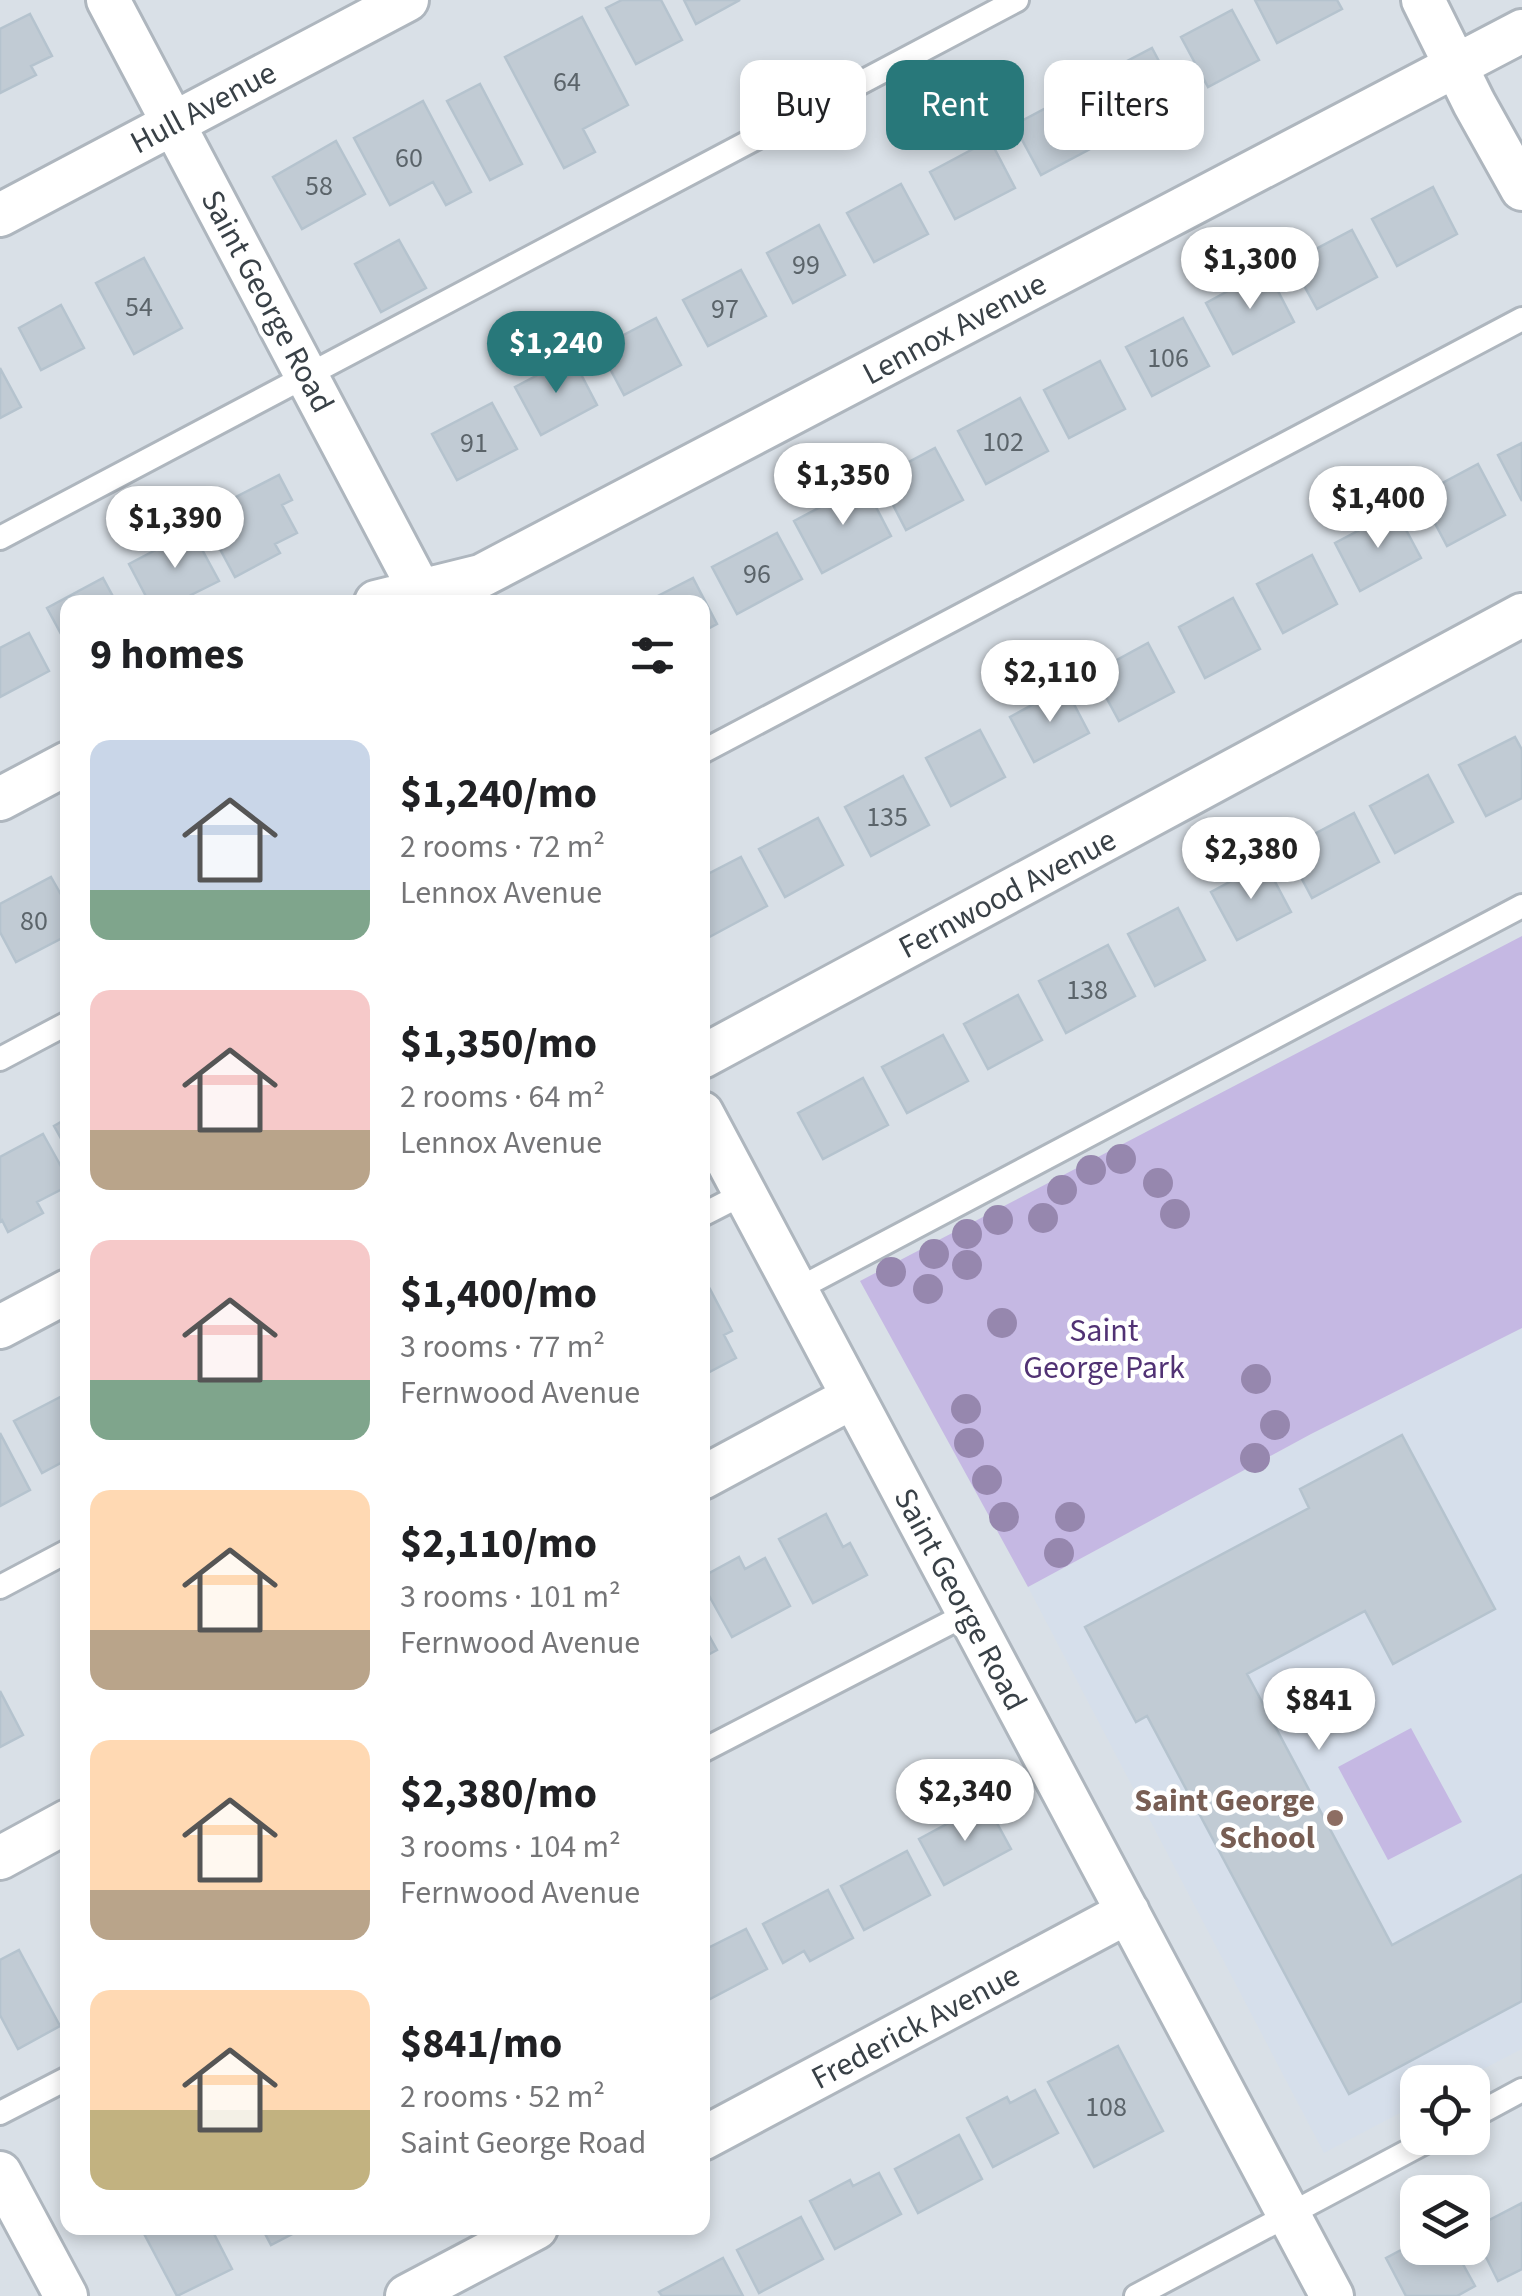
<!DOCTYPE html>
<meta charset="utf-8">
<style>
:root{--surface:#fff;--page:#f2f2f2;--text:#202124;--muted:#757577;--accent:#28787a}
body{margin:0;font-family:"Source Sans 3",sans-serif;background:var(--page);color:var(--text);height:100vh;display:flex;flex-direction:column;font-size:38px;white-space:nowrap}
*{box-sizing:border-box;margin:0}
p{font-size:32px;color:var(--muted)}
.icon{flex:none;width:55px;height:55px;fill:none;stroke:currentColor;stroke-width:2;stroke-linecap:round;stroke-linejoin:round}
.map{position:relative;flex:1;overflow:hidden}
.sheet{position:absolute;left:60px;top:595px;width:650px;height:1640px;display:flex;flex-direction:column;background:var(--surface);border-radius:20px;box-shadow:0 5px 15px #0003}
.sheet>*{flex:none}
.top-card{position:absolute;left:740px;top:60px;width:630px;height:90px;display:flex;gap:20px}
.tools{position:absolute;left:1400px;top:2065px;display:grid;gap:20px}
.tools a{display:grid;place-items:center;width:90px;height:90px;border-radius:20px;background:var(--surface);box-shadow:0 5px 15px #0003;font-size:50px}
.price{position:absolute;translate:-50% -85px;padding:0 22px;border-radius:35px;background:#fff;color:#222;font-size:32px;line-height:65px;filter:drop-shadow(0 2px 5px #0008)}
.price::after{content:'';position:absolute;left:50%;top:60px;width:30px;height:22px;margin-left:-15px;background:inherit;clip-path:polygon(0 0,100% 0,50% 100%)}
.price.active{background:var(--accent);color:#fff}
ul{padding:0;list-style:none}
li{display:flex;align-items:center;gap:30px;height:250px;padding:0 30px}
li span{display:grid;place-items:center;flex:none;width:280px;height:200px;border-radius:20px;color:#555}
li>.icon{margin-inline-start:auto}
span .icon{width:120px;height:120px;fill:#fffc;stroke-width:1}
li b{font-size:42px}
h2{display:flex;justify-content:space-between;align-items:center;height:120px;padding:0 30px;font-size:42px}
.pill{padding:0 35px;border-radius:20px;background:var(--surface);box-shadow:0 5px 15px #0003;font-size:35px;line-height:90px}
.pill.active{background:var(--accent);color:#fff}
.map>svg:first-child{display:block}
</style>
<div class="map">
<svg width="1522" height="2296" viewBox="0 0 1522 2296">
<rect width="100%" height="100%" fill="#ebeff4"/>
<!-- residential -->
<path fill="#d9e0e7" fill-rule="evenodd" d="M0,0H1522V2296H0ZM68,602H702V2228H68ZM1418,2082H1472V2138H1418ZM1418,2192H1472V2248H1418Z"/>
<!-- education -->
<path fill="#d6dfeb" d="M1522,1328V2049L1458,2082H1418L1417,2104L1324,2153L1028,1587L1311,1434Z"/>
<!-- green -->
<path fill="#c5b8e3" d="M1522,936V1328L1311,1434L1028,1587L860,1281Z
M1411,1728L1462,1822L1388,1860L1338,1767Z"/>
<!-- building -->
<path fill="#c1cbd4" stroke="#b5c3ce" stroke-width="2.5" d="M622,0H661L682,40L636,64L606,8Z
M684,0H740L696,24Z
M1255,0H1337L1342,9L1277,43Z
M1232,10L1259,60L1208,87L1181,37Z
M30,14L52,56L31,66L36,75L0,93V29Z
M582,17L628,105L583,129L595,152L564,168L505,57Z
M1152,48L1178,97L1115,130L1089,81Z
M480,84L522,164L490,180L447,101Z
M1065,98L1092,148L1041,175L1014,125Z
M423,101L471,192L446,205L433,182L390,205L354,138Z
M990,140L1015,188L955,219L930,172Z
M336,141L365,194L302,229L273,177Z
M901,184L928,234L874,262L847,213Z
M1433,187L1457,234L1397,266L1372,219Z
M819,225L845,275L793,303L767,253Z
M1352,230L1377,277L1317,309L1291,262Z
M399,240L426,288L381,312L355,264Z
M144,258L182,328L134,354L96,283Z
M741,270L766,316L708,346L683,300Z
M1267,270L1294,322L1233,354L1206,303Z
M61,305L84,348L41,370L19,328Z
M656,318L681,365L624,395L599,348Z
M1183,318L1209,366L1152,396L1126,347Z
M572,357L597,405L541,435L515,387Z
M1100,361L1125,409L1069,438L1044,390Z
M0,368L21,407L0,418Z
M1020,398L1048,451L986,484L958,431Z
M492,403L517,449L457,480L432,434Z
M1522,443V501L1498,455Z
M935,448L963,500L906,530L879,478Z
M1478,464L1505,515L1447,546L1420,495Z
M279,475L292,500L282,505L297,533L275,544L280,553L235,577L206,523L230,510L226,502Z
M864,484L891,536L822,573L794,521Z
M1396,511L1421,558L1360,591L1335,543Z
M192,531L219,581L191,595L195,602H149L129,564Z
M777,533L802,579L737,614L712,567Z
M1312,555L1337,604L1283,633L1257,584Z
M103,578L116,602H68V647L47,608Z
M693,578L717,624L702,632V602H646Z
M1233,598L1260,649L1205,678L1179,627Z
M29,633L49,671L0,697V648Z
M1148,643L1174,692L1119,721L1093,673Z
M1065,687L1089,733L1034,762L1010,717Z
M980,730L1005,777L951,806L926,758Z
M1515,737L1522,750V798L1486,816L1459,765Z
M1428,775L1453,822L1395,853L1370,806Z
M903,776L929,825L871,856L845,807Z
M1354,813L1379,862L1312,898L1286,849Z
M818,818L843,865L785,897L759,849Z
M741,857L767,906L702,941V877Z
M1265,863L1291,912L1237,940L1211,892Z
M51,877L68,907V935L16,962L0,932V904Z
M1178,908L1205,960L1155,986L1128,934Z
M1108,945L1135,996L1066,1033L1039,981Z
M1018,995L1042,1040L988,1069L964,1024Z
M943,1035L968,1081L907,1113L882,1067Z
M863,1078L888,1125L823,1159L798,1113Z
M68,1118V1151L54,1126Z
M43,1134L68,1179V1186L37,1202L43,1213L8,1232L2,1220L0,1222V1157Z
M710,1289L732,1331L724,1335L736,1358L702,1376V1293Z
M68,1393V1459L42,1473L14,1421Z
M0,1433L30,1490L0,1506Z
M1402,1435L1495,1609L1393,1664L1365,1611L1247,1674L1392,1945L1522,1875V2001L1349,2094L1147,1716L1136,1722L1085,1627L1309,1508L1300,1489Z
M826,1514L843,1547L850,1543L867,1575L813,1603L779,1539Z
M739,1557L745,1569L765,1558L790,1606L732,1637L702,1583V1577Z
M702,1623L717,1650L702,1658Z
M0,1691L23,1735L0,1747Z
M986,1803L1011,1849L944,1885L919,1839Z
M907,1851L930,1895L864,1930L841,1886Z
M828,1890L853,1938L810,1961L804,1951L783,1963L763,1924Z
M746,1929L767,1969L708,2000L702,1989V1951Z
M19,1950L60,2026L18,2049L0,2015V1960Z
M1118,2046L1163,2131L1094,2167L1048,2082Z
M1035,2090L1058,2133L993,2167L967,2118L1007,2097L1010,2103Z
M959,2135L982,2179L918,2213L895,2169Z
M879,2173L901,2214L835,2249L810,2201L850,2180L853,2186Z
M1522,2203V2269L1498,2281L1472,2229Z
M801,2217L823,2259L759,2293L737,2250Z
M141,2228H211L232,2269L177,2296Z
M262,2228H304L271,2245Z
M1418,2241V2248H1454L1475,2286L1457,2296H1406L1386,2258Z
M723,2258L743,2296H662L659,2292Z"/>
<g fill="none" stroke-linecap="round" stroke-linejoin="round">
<!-- service casing -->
<g stroke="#aeb6be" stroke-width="28">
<path id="service" d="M0,538L1017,0
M702,752L1522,319
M0,1059L68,1023
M702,1215L745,1193
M796,1290L1522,906
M0,1587L68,1551
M702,1751L969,1613
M0,2113L68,2078
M1472,2117L1522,2090
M1136,2296L1433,2138"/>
</g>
<!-- minor casing -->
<g stroke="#aeb6be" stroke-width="48">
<path id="minor" d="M108,0L426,602
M1423,0L1474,103L1522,189
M0,215L407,0
M376,602L481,576L1522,31
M0,799L68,763
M702,1057L1522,615
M702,1113L1332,2296
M0,1327L68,1291
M702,1478L853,1397
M0,1858L68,1821
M702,2139L1128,1912
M0,2173L66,2296
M407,2296L536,2228"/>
</g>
<!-- service -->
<use href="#service" stroke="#fff" stroke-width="22"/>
<!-- minor -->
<use href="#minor" stroke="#fff" stroke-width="42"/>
</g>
<!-- trees -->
<g fill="#9687ae">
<circle cx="1121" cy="1159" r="15"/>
<circle cx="1091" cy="1170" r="15"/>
<circle cx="1158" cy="1183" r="15"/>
<circle cx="1062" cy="1190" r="15"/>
<circle cx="1175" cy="1214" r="15"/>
<circle cx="1043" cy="1218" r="15"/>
<circle cx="998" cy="1220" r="15"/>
<circle cx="967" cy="1234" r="15"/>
<circle cx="934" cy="1254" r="15"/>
<circle cx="967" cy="1265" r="15"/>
<circle cx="891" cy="1272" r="15"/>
<circle cx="928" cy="1289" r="15"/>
<circle cx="1002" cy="1323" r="15"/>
<circle cx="1256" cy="1379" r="15"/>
<circle cx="966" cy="1409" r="15"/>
<circle cx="1275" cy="1425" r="15"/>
<circle cx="969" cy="1443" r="15"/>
<circle cx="1255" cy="1458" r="15"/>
<circle cx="987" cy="1480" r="15"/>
<circle cx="1004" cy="1517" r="15"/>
<circle cx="1070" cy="1517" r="15"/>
<circle cx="1059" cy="1553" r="15"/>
</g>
<!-- markers -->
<circle fill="#8d6e63" stroke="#fff" stroke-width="4" cx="1335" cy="1818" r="10"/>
<g text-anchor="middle" stroke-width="9" stroke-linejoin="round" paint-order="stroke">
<!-- number labels -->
<g font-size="28" fill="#5b646a">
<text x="567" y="91">64</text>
<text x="409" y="167">60</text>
<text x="319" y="195">58</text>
<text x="806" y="274">99</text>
<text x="139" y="316">54</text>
<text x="725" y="318">97</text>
<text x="1168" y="367">106</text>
<text x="1003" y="451">102</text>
<text x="474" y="452">91</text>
<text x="757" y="583">96</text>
<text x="887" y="826">135</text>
<text x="34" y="930">80</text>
<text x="1087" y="999">138</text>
<text x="1106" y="2116">108</text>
</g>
<!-- street labels -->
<g font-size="32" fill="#394147" stroke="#fff">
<text transform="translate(203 107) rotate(-28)" y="11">Hull Avenue</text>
<text transform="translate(268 301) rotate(62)" y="11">Saint George Road</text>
<text transform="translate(954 328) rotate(-28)" y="11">Lennox Avenue</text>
<text transform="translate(1007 893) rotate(-28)" y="11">Fernwood Avenue</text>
<text transform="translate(961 1599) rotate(62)" y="11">Saint George Road</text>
<text transform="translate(915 2026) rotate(-28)" y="11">Frederick Avenue</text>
</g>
<!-- park labels -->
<g font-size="32" fill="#513274" stroke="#fff">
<text x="1104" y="1341">Saint<tspan x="1104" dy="37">George Park</tspan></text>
</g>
<!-- education labels -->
<g font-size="32" font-weight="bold" fill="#785e54" stroke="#fff" text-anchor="end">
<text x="1315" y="1811">Saint George<tspan x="1315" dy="37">School</tspan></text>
</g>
</g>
</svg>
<div class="tools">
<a><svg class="icon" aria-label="locate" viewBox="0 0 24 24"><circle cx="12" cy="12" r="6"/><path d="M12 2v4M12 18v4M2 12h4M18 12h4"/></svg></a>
<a><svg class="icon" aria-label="layers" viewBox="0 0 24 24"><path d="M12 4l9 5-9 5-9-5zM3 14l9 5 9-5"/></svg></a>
</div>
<b class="price" style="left:1250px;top:312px">$1,300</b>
<b class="price active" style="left:556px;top:396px">$1,240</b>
<b class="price" style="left:843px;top:528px">$1,350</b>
<b class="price" style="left:1378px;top:551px">$1,400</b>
<b class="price" style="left:175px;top:571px">$1,390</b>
<b class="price" style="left:1050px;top:725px">$2,110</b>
<b class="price" style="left:1251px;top:902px">$2,380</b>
<b class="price" style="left:1319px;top:1753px">$841</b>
<b class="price" style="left:965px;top:1844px">$2,340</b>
<div class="top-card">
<a class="pill">Buy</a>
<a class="pill active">Rent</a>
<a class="pill">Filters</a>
</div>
<section class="sheet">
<h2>9 homes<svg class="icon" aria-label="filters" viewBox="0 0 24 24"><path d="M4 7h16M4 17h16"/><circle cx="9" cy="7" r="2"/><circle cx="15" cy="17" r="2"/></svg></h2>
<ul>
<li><span style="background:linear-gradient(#c9d6e8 75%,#7fa58c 0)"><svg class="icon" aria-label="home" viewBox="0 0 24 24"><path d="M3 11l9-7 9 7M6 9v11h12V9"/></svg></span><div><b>$1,240/mo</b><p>2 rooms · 72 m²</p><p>Lennox Avenue</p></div></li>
<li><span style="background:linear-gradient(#f6c9c9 70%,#b9a48a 0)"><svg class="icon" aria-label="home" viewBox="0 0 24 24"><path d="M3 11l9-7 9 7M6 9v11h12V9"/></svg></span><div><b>$1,350/mo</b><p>2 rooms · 64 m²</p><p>Lennox Avenue</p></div></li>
<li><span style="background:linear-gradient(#f6c9c9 70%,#7fa58c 0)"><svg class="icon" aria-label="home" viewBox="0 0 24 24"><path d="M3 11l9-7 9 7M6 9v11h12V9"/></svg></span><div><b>$1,400/mo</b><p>3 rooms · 77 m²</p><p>Fernwood Avenue</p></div></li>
<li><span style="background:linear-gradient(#ffd9b3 70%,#b9a48a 0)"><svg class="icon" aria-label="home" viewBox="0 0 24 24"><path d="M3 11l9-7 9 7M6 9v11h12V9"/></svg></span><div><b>$2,110/mo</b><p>3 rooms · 101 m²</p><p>Fernwood Avenue</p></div></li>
<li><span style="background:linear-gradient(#ffd9b3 75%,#b9a48a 0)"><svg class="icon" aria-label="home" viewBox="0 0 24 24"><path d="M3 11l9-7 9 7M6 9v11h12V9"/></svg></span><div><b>$2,380/mo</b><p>3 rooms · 104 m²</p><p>Fernwood Avenue</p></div></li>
<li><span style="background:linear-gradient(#ffd9b3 60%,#c2b280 0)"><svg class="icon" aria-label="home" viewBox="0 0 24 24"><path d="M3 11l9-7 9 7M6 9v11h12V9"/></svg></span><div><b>$841/mo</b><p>2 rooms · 52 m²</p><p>Saint George Road</p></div></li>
</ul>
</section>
</div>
